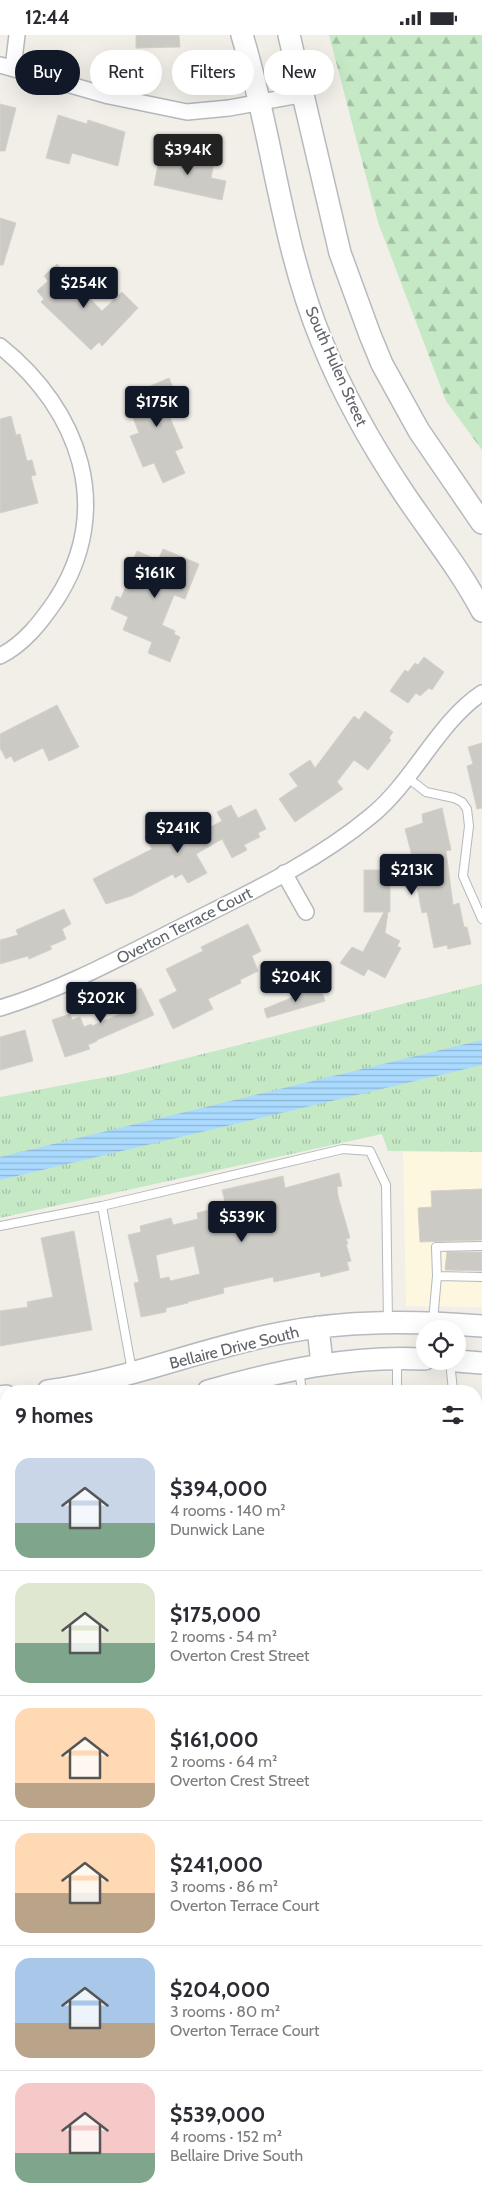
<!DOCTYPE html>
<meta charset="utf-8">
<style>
:root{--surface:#fff;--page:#f7f7f7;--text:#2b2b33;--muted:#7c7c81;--line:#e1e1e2;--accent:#111827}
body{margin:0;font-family:Cabin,sans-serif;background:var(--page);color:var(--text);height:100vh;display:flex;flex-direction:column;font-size:19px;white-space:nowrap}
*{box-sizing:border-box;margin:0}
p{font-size:16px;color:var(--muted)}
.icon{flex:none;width:28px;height:28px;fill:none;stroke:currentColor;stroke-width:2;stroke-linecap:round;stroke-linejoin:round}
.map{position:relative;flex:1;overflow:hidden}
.sheet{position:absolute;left:0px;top:1350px;width:482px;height:820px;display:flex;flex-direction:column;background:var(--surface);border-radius:20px 20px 0 0;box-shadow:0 5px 20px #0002}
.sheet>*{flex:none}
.hud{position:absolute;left:15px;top:15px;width:452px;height:45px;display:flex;gap:10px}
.tools{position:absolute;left:416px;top:1285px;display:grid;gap:10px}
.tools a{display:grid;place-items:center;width:50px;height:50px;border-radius:50%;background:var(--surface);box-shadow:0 5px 20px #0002;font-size:25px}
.price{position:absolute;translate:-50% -42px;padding:0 11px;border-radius:5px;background:var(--accent);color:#fff;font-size:16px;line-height:32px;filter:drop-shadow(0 1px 2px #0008)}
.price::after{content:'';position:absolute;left:50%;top:30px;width:15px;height:11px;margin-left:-8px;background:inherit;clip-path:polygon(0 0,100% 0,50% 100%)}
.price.selected{background:#222;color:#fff}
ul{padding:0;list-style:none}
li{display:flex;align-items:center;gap:15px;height:125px;padding:0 15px}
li+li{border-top:1px solid var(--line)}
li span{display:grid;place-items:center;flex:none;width:140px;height:100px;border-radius:15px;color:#555}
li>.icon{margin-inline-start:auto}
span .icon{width:60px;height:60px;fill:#fffc;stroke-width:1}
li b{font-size:21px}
h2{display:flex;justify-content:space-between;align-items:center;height:60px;padding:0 15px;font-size:21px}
.chip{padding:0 18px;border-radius:22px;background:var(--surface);box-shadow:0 5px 20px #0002;font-size:18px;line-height:45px}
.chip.selected{background:var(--accent);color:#fff}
.status{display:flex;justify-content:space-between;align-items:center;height:35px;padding:0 25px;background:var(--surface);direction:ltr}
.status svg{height:14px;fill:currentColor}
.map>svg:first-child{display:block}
</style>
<div class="status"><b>12:44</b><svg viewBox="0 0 49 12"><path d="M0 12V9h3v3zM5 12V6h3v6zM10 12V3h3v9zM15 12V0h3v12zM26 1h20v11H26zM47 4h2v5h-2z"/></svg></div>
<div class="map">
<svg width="482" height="2170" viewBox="0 0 482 2170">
<defs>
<pattern id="forest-firs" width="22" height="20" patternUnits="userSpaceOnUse" patternTransform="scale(1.25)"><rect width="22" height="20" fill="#c5e8c5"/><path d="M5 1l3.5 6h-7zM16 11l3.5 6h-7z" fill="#a3c0a4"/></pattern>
<pattern id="park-tufts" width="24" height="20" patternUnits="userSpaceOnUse" patternTransform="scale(1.25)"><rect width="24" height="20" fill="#c5e8c5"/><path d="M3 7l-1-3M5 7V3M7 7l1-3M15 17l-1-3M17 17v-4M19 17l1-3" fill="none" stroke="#a3c0a4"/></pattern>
<pattern id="water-rules" width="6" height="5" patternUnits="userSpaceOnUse" patternTransform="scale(1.25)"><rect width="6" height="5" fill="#aadaff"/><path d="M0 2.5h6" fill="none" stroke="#8eb4d2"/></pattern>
</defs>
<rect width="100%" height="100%" fill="#f1efe8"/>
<!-- commercial -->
<path fill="#fef7e0" d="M403,1115L482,1117V1272L406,1271Z"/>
<!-- education -->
<path fill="#e1ded6" d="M6,1780V2043L0,2030V1783Z"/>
<!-- forest -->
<path fill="url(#forest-firs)" d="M329,0H482V415L446,366L378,187Z"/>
<!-- park -->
<path fill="url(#park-tufts)" d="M482,949V1117L388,1116L382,1099L0,1183V1062L123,1039Z
M0,2098L6,2111V2164H32L35,2170H0Z"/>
<!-- water -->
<path fill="url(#water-rules)" d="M482,1005V1030L0,1145V1122Z"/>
<!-- building -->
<path fill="#cccac5" stroke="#d6d1c6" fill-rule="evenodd" d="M136,0H179L180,12L136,13Z
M0,69L16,73L5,116H0Z
M58,80L87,89L88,85L125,97L118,131L72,118L69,129L46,123Z
M161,115L214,128L211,143L226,146L222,165L154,150Z
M0,183L16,188L3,230H0Z
M57,229L102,276L122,257L138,273L102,311L99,307L91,315L41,267L44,264L37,256L48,246L44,241Z
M169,343L183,377L170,383L183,413L175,416L185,438L163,448L154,428L143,432L130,401L139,398L125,362Z
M11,381L16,400L20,399L27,426L32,425L36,440L31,441L38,468L0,478V384Z
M163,514L199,529L185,564L174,560L162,590L175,596L174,599L180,602L170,627L148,618L152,607L123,595L128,582L111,574L116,561L121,563L134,532L131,530L137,516L158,525Z
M424,622L444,637L432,655L429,653L420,661L416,658L408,668L390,656L405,635L408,637L415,628L418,630Z
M57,670L79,712L49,726L43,713L14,727L11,721L6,724L0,713V699Z
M365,676L393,697L389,703L391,705L368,735L354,725L337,747L343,754L295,787L279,764L298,751L289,739L310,725L315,733L354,681L359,685Z
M482,708V773L477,774L467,731L473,729L468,712Z
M231,770L238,783L256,774L266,794L258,798L260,802L244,810L247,815L232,823L222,804L196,819L207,838L188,848L182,839L175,843L173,839L131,861L106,869L93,844L152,814L145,802L182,782L192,799L194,798L195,800L222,786L217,777Z
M442,773L451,815L446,816L453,870L459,868L464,892H467L471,909L448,914L447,910L434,913L427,877L422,878L416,846H390V877H388L385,898L400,906L397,911L401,913L385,943L368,934L364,941L340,928L352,912L363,917L384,877H364V835H382V819L412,821L405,794L423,788L422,779Z
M64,874L71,889L62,894L66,904L50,911L52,914L29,924L28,921L0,929V905L18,900L16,895Z
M248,889L261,916L252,921L258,936L240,945L241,948L208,964L213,974L173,994L159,965L177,956L166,934L203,916L201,912Z
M320,951L325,966L267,983L264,974Z
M141,953L154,980L97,1005V1006L88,1010L90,1014L65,1022L52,985L70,979L72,985L80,982L84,992L91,989L92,991L120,979L114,965Z
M25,995L33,1026L0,1035V1002Z
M339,1138L342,1151L337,1152L338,1161L350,1203L346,1204L348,1209H346L351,1226L347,1227L349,1235L321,1242L320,1237L274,1247L273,1242L223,1253L224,1258L188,1267V1268L166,1273V1277L141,1282L134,1248L139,1247L128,1200L141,1197L140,1191L171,1183L173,1190L198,1184L197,1178L221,1172L220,1168L225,1167L222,1155L283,1141L285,1153ZM194,1211L200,1239L170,1246L169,1242L160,1244L156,1220Z
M482,1154V1205L420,1207L418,1173L432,1172L431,1156Z
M74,1196L92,1295L0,1311V1276L28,1272L27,1267L53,1262L41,1203Z
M447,1217H482V1236L445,1235Z"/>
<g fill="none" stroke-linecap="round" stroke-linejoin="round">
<!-- service casing -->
<g stroke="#b5b8bc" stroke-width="10">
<path id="service" d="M408,743L426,757L454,763L462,767L467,774L469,791L463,841L482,884
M102,1171L132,1336
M0,1191L102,1171L343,1114L370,1116L386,1150L388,1287
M437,1241L436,1212L482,1211
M433,1286L437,1241L482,1242
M450,1326L453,1356
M299,1335L302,1356
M397,1356V1324
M476,1382H482
M476,1513H482
M476,1884H479"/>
</g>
<!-- minor casing -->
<g stroke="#b5b8bc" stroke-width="18">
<path id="minor" d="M0,30L109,61L187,77L229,73L305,59
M13,33L17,0
M0,311C80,375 115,474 56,565C41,587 24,609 0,621
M284,838L306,877
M0,973C64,954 123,921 183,891C247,859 316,827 371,781C413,747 439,686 482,658
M476,1653L482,1652
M0,1766L6,1763
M476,2018H482
M0,2060L6,2074
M49,2164L51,2170
M395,2164L397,2170
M294,2170L297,2164"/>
</g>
<!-- secondary casing -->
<g stroke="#b6babf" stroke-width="24">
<path id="secondary" d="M242,0C273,102 281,208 322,307C343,359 371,409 403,457C429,496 460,534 482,576
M289,0L340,218L370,300L382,329L419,396L482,488
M318,1292L322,1329
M457,1326L482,1328
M48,1356C128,1345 202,1313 281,1298C347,1285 415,1286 482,1291
M208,1356C278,1336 351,1320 425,1324
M0,1362L6,1361
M0,1400H6"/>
</g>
<!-- service -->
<use href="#service" stroke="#fff" stroke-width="8"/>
<!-- minor -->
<use href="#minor" stroke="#fff" stroke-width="15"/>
<!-- secondary -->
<use href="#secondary" stroke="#fff" stroke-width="21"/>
</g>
<g text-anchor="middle" stroke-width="4" stroke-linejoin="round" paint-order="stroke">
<!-- street labels -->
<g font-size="16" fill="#5f6368" stroke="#fff">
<text transform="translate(337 331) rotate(66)" y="6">South Hulen Street</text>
<text transform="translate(184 890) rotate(-27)" y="6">Overton Terrace Court</text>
<text transform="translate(234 1312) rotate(-14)" y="6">Bellaire Drive South</text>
</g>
</g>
</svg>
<div class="tools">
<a><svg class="icon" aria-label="locate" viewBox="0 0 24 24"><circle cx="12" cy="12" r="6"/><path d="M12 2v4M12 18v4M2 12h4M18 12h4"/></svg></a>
</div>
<b class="price selected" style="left:188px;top:141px">$394K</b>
<b class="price" style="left:84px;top:274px">$254K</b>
<b class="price" style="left:157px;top:393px">$175K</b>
<b class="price" style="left:155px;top:564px">$161K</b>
<b class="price" style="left:178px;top:819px">$241K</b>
<b class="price" style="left:412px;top:861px">$213K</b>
<b class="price" style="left:296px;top:968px">$204K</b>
<b class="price" style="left:101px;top:989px">$202K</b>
<b class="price" style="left:242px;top:1208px">$539K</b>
<div class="hud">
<a class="chip selected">Buy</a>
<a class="chip">Rent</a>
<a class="chip">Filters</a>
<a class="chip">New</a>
</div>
<section class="sheet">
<h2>9 homes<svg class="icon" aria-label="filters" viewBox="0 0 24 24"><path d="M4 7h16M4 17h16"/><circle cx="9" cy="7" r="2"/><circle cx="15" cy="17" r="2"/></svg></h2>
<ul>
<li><span style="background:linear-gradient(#c9d6e8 65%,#7fa58c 0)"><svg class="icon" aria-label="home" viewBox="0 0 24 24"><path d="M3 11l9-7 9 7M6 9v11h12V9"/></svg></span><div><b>$394,000</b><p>4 rooms · 140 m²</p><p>Dunwick Lane</p></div></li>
<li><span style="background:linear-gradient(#dfe7d0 60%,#7fa58c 0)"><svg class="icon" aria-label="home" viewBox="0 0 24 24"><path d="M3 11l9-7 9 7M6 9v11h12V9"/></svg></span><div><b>$175,000</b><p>2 rooms · 54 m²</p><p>Overton Crest Street</p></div></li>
<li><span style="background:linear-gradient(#ffd9b3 75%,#b9a48a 0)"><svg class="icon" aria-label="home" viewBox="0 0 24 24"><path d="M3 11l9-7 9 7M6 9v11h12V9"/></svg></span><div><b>$161,000</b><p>2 rooms · 64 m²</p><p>Overton Crest Street</p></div></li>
<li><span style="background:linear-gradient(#ffd9b3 60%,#b9a48a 0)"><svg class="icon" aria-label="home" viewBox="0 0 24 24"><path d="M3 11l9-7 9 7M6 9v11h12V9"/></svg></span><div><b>$241,000</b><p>3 rooms · 86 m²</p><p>Overton Terrace Court</p></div></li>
<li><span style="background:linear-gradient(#a9c7e8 65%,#b9a48a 0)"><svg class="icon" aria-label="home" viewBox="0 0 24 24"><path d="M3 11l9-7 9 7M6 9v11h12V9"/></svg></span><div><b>$204,000</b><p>3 rooms · 80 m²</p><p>Overton Terrace Court</p></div></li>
<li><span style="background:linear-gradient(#f6c9c9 70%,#7fa58c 0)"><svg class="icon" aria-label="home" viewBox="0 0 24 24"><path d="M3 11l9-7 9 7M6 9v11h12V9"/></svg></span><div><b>$539,000</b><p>4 rooms · 152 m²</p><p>Bellaire Drive South</p></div></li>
</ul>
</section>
</div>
